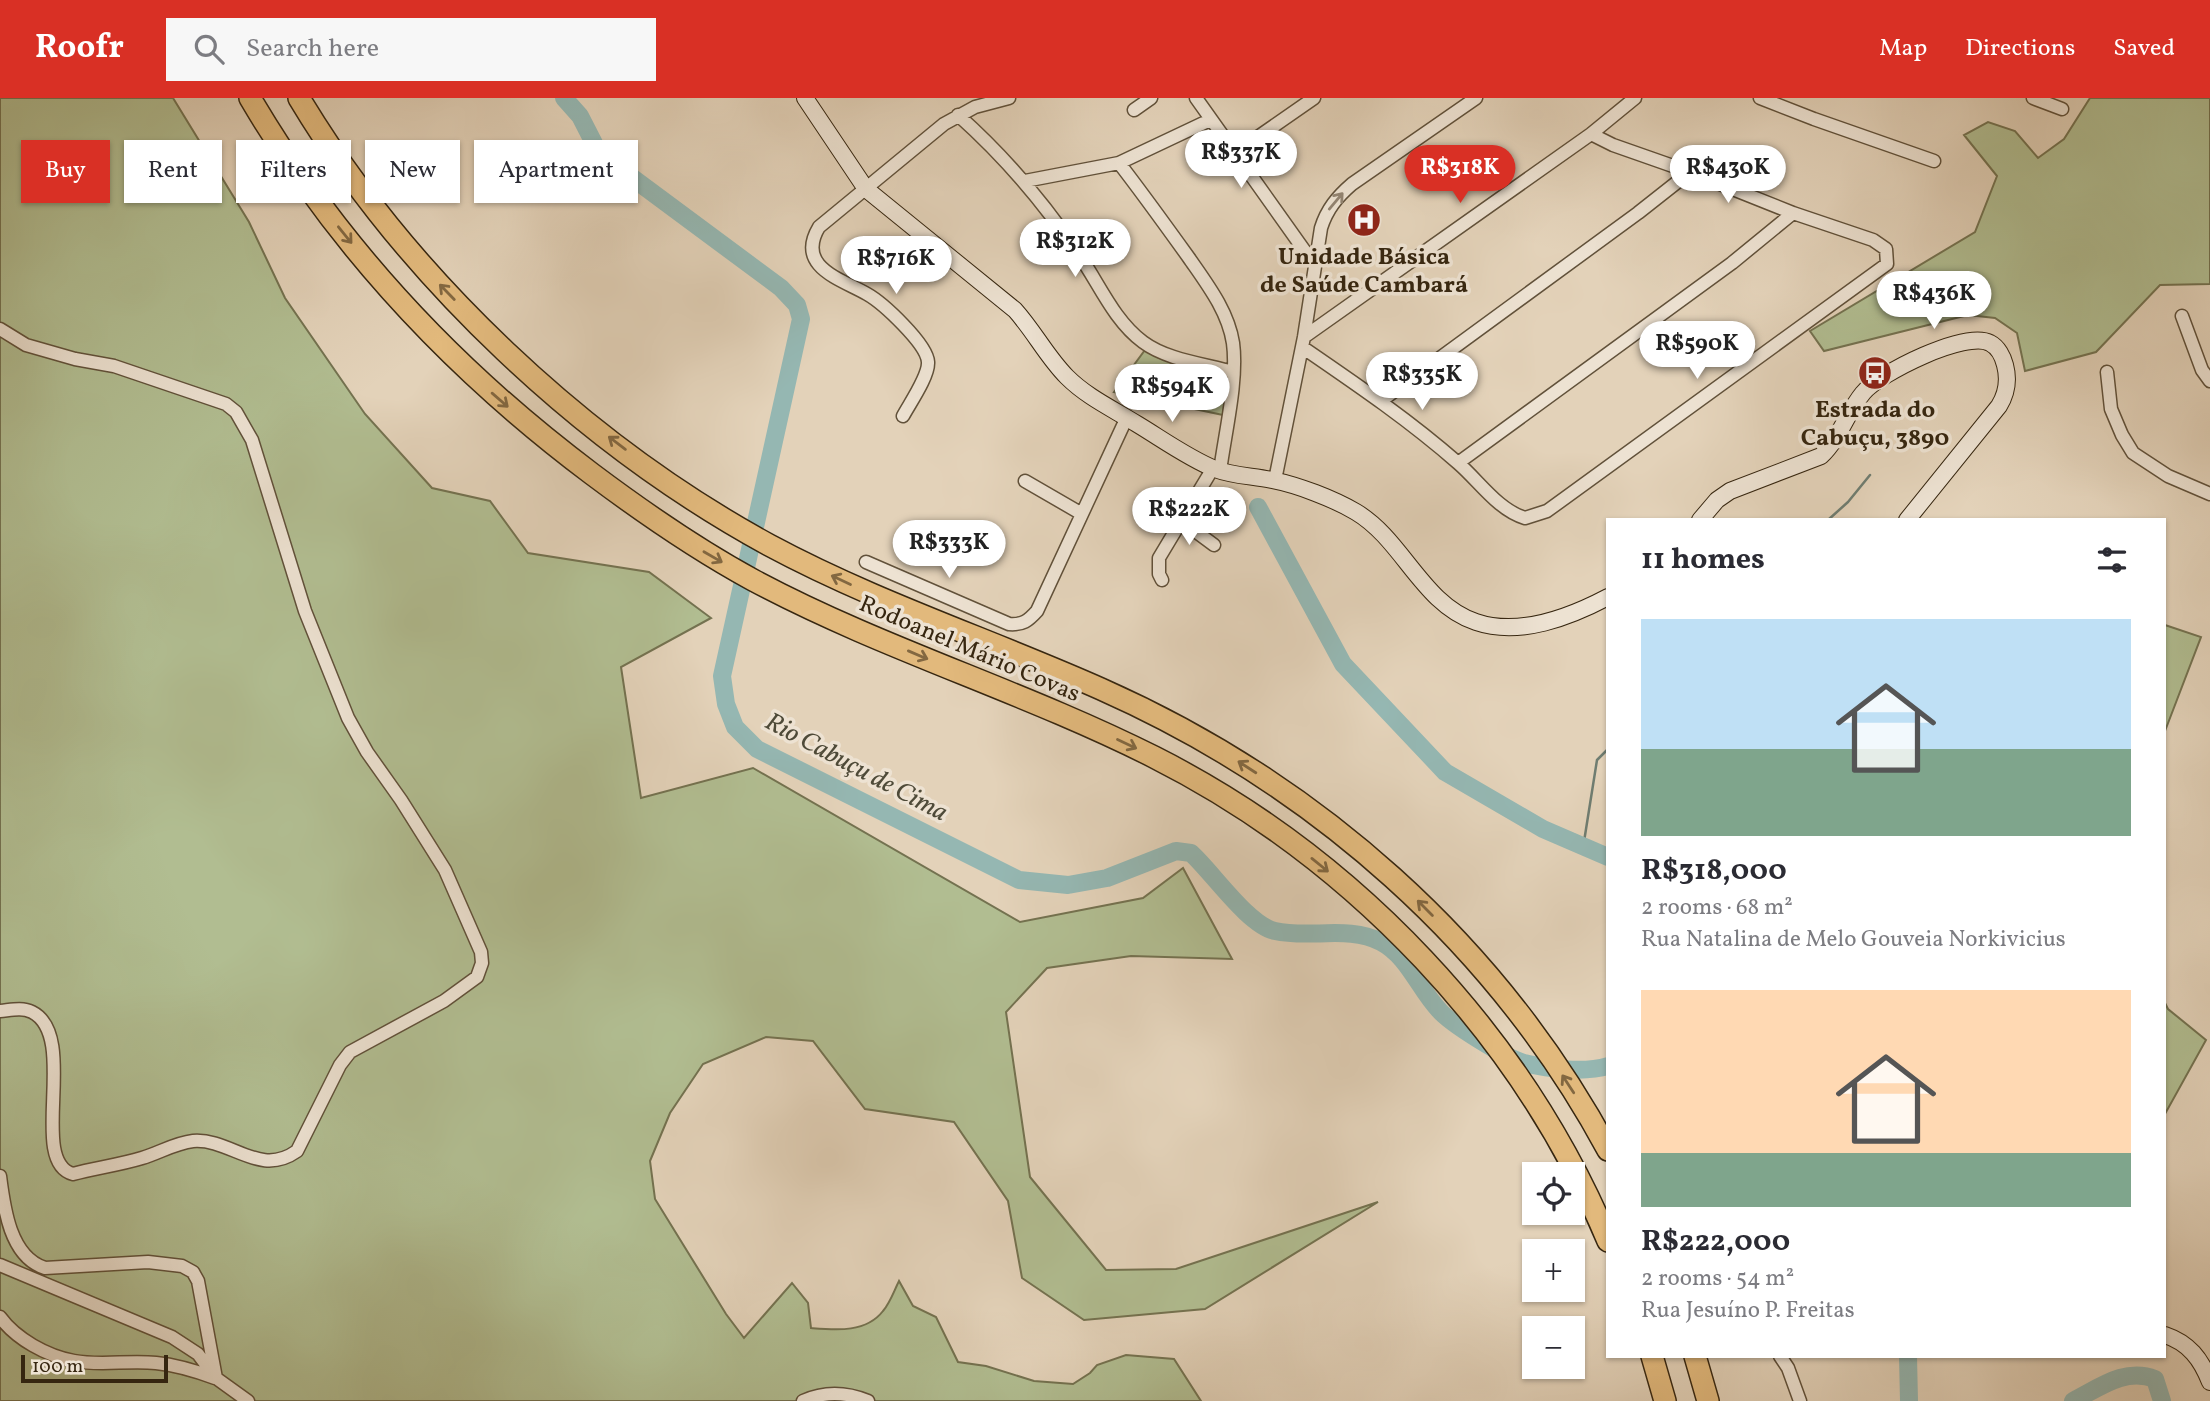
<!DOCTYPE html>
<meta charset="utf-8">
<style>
:root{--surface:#fff;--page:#f7f7f7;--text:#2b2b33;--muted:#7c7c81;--accent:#d93025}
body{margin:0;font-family:Vollkorn,serif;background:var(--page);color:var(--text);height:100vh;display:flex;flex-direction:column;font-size:26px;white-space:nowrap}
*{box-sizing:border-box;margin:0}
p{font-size:23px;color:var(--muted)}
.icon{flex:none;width:38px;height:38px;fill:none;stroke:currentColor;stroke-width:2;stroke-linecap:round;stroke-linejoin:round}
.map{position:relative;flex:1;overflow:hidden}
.panel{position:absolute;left:1606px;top:420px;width:560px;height:840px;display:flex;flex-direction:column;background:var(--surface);border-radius:0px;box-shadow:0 2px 5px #0004}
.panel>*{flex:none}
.hud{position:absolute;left:21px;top:42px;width:665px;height:63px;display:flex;gap:14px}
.fabs{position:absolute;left:1522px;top:1064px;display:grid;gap:14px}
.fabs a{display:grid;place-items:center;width:63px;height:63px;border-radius:0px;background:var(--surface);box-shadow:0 2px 5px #0004;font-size:35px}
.scale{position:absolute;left:21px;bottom:18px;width:147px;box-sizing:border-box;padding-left:7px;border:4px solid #362610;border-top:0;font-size:19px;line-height:24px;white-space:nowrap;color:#362610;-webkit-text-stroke:5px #ede2d2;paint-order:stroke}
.price{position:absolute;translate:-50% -60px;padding:0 16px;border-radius:24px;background:#fff;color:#222;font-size:23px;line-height:46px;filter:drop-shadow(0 2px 4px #0008)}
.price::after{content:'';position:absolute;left:50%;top:42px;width:21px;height:16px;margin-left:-10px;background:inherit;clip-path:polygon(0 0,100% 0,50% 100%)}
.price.current{background:var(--accent);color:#fff}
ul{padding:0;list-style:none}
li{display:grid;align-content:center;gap:14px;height:371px;padding:0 35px}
li span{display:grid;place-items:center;height:217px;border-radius:0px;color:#555}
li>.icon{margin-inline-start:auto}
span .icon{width:126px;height:126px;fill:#fffc;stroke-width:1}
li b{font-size:30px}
h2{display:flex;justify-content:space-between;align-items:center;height:84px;padding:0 35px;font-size:30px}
.pill{padding:0 24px;border-radius:0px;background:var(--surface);box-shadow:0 2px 5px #0004;font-size:24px;line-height:63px}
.pill.current{background:var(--accent);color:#fff}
header{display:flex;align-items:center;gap:42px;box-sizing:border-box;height:98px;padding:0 35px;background:var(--accent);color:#fff}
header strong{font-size:33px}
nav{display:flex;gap:38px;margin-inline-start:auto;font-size:24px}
.search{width:490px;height:63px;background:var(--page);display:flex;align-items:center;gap:18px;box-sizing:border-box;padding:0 24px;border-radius:0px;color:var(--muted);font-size:26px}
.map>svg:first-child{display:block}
</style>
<header>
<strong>Roofr</strong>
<div class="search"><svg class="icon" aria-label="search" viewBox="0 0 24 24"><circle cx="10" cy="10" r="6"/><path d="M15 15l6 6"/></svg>Search here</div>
<nav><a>Map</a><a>Directions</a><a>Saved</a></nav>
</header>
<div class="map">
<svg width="2210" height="1303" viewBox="0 0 2210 1303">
<rect width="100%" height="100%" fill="#e3d2b9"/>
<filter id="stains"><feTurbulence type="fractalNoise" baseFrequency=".00286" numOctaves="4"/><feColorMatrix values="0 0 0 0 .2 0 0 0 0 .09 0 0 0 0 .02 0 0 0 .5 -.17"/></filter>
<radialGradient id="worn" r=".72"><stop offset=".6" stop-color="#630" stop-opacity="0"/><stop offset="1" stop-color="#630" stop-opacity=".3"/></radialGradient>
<!-- green -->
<path fill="#b1bd91" stroke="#747250" stroke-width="2" d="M0,0H173L249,124L285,200L365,316L432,390L490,403L528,455L649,474L711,520L621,569L641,700L753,670L1020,824L1143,800L1183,770L1232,861L1131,858L1047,870L1006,914L1030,1079L1106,1172L1176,1171L1378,1104L1205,1211L1084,1222L1022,1180L1008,1103L954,1024L865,1011L813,943L766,939L703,966L670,1015L650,1063L655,1101L726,1216L744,1240L792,1185L808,1205L811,1230C836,1232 866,1235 883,1213C890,1205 894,1193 899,1183L913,1208L936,1219L958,1264L986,1268L1034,1283L1073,1286L1090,1275L1097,1267L1126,1257L1174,1261L1201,1303H0Z
M2090,0H2210V186L2160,187L2096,254L2025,273L2017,235L1995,220L1968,217L1824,253L1810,233L1975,134L1997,78L1964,37L1988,24L2015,33L2038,60L2064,41Z
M1145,252L1183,267L1227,279L1223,317L1114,294Z
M2165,527L2201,539L2165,633Z
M2165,905L2168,911L2206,942L2165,1016Z"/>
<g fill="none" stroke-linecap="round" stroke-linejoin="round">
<!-- stream -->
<path stroke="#6f7d71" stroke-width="2.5" d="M1828,422L1848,404L1870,377
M1583,750L1597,662L1608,651"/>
<!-- river -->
<path stroke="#95b7b2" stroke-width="18" d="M564,0L580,18L599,55L781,190L797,207L801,221L722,578L726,606L735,629L757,651L1019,782L1068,787L1107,780L1176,753L1191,755C1213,775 1248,827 1275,833C1309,841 1349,827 1381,844C1408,858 1419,891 1439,912C1451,926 1506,960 1524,965C1548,971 1585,975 1608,968
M1258,409L1343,566L1445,674L1543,731L1608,759
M1908,1258L1909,1303
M2073,1303C2099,1290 2125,1269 2155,1281L2162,1303"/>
<!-- minor casing -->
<g stroke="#61513a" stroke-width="15">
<path id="minor" d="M1196,0L1314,166
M1760,0L1814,21L1934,63
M2033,0L2062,11
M1134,12L1151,0
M958,17C1005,59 1042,102 1077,154C1098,183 1113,222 1143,244C1167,262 1205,266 1233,274
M1235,55L1314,0
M1119,65C1143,96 1166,128 1189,160C1207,186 1228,213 1233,245C1238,282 1225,335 1220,373
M1025,83L1119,65L1210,22
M2182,218L2202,272L2210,283
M0,231L26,247L75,261L114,268L226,306L236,314L252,342L305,513L348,620L367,654L401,702L445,772L481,854L482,865L477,879L444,903L350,954L340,967L297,1053C259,1080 231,1040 193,1043C175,1045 159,1055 142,1060C119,1067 95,1070 73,1076C27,1064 80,938 32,914C22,909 11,912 0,913
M1304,239L1591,36L1635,0
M1302,249C1356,286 1409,322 1458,365C1479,383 1498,412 1525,420L1547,413L1887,166L1886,151L1873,142L1793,115L1690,74L1613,47L1591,36
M2107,274L2111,311L2122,337L2133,355L2168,378L2210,396
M1381,303L1638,115L1690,74
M903,318C910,305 929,278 928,264C927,246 883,205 867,196C841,181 795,169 819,129L944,26L975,9L1009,0
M1458,365L1732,165L1793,115
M1275,382L1304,239L1321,130C1327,111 1337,99 1352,86L1476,0
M1025,383L1082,416
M1183,424L1214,447
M866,464L1009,526C1023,527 1028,523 1037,513L1127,319
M1162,482L1159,476V460L1213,370
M0,1078C4,1110 10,1159 45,1170L148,1164L182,1168L193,1174L198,1183L216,1280
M0,1167L172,1239L198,1256L216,1280L248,1303
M0,1219C16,1241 47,1258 74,1263C101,1268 129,1262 156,1265C177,1267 196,1273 215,1280
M1780,1258L1788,1270L1800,1303
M803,1303C825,1293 846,1294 868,1303"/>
</g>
<!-- secondary casing -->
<g stroke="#362610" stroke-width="18">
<path id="secondary" d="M805,0L866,91L1015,212C1034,233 1047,259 1067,279C1087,299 1113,311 1137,326C1162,341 1188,360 1215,371C1233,378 1254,378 1272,382C1298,387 1334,401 1356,414C1403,442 1422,506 1476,524C1520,539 1570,519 1608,499
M1700,422L1717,402L1730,393L1821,358C1840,340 1847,314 1863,295C1879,275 1966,232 1990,245C1998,249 2003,259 2005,267C2009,282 2007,295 1999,308L1907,422
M2165,1237C2189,1245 2201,1261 2210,1284"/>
</g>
<!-- motorway casing -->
<g stroke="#362610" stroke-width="24">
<path id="motorway" d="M250,0C337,148 456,274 592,376C644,415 696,451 753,482C882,551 1023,593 1154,659C1354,760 1522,937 1608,1143
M299,0C407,180 584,346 769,447C875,504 991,542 1101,591C1315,686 1496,845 1608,1052
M1652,1258L1665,1303
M1695,1258L1708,1303"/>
</g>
<!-- minor -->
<use href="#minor" stroke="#ede2d2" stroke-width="12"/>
<!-- secondary -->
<use href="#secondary" stroke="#ede2d2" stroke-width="16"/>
<!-- motorway -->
<use href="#motorway" stroke="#e2b97c" stroke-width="21"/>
</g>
<!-- one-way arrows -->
<defs><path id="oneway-shaft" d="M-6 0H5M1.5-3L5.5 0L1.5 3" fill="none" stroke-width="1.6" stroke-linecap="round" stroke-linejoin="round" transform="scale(1.75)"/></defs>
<use stroke="#928471" href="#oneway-shaft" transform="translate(1336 103) rotate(-50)"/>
<g stroke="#836841">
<use href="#oneway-shaft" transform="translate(345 137) rotate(51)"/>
<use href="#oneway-shaft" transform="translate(447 194) rotate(-134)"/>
<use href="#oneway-shaft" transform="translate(500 302) rotate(41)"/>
<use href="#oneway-shaft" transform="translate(617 345) rotate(-143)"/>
<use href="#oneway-shaft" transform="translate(713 459) rotate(30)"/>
<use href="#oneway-shaft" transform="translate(841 482) rotate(-155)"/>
<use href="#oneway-shaft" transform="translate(918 557) rotate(23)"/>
<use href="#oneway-shaft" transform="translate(1127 646) rotate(25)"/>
<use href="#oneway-shaft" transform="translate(1247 669) rotate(-147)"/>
<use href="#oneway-shaft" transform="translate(1320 767) rotate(39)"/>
<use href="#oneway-shaft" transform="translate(1425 810) rotate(-135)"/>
<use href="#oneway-shaft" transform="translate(1568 986) rotate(-123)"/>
</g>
<!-- icons -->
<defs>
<g id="hospital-disc" transform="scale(1.75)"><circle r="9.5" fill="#8f2418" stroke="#ede2d2"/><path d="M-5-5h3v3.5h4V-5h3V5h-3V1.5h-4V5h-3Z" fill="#fff"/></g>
<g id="bus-disc" transform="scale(1.75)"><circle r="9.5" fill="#8f2418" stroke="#ede2d2"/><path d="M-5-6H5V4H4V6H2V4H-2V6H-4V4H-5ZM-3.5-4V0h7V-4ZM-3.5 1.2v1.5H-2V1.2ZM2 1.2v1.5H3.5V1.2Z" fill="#fff"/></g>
</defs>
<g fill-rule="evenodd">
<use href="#hospital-disc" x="1364" y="122"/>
<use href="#bus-disc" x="1875" y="275"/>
</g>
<g text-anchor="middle" stroke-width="7" stroke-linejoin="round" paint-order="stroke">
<!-- poi labels -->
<g font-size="24" font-weight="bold" fill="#362610" stroke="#ede2d2">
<text x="1364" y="166">Unidade Básica<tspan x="1364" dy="28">de Saúde Cambará</tspan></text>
<text x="1875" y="319">Estrada do<tspan x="1875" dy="28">Cabuçu, 3890</tspan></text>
</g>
<!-- street labels -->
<g font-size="24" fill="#362610" stroke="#ede2d2">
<text transform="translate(970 550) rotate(23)" y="8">Rodoanel Mário Covas</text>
</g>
<!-- water labels -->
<g font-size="26" font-style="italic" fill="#4e4a38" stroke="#ede2d2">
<text transform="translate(857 668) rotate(28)" y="9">Rio Cabuçu de Cima</text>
</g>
</g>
<rect width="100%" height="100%" filter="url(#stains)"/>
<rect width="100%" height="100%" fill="url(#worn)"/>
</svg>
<div class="fabs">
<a><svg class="icon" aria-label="locate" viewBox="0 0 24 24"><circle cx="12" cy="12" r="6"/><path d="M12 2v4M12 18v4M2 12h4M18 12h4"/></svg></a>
<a>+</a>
<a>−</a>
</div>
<div class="scale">100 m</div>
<b class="price" style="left:1241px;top:92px">R$337K</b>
<b class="price current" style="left:1460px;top:107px">R$318K</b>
<b class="price" style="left:1728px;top:107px">R$430K</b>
<b class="price" style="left:1075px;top:181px">R$312K</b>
<b class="price" style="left:896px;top:198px">R$716K</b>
<b class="price" style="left:1934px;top:233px">R$436K</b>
<b class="price" style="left:1697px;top:283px">R$590K</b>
<b class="price" style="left:1422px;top:314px">R$335K</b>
<b class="price" style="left:1172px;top:326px">R$594K</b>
<b class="price" style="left:1189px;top:449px">R$222K</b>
<b class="price" style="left:949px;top:482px">R$333K</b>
<div class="hud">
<a class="pill current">Buy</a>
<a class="pill">Rent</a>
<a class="pill">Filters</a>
<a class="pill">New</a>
<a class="pill">Apartment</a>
</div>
<section class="panel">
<h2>11 homes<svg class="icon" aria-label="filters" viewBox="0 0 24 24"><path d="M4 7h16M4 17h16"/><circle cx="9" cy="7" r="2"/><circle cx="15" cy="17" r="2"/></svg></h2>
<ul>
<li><span style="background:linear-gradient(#bfe0f5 60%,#7fa58c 0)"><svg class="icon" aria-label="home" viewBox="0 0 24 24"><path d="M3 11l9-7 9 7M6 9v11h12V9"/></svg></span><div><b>R$318,000</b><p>2 rooms · 68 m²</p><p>Rua Natalina de Melo Gouveia Norkivicius</p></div></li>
<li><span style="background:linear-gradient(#ffd9b3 75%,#7fa58c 0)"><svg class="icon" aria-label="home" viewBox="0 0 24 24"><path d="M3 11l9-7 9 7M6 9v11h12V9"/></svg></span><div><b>R$222,000</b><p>2 rooms · 54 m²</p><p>Rua Jesuíno P. Freitas</p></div></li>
</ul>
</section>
</div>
